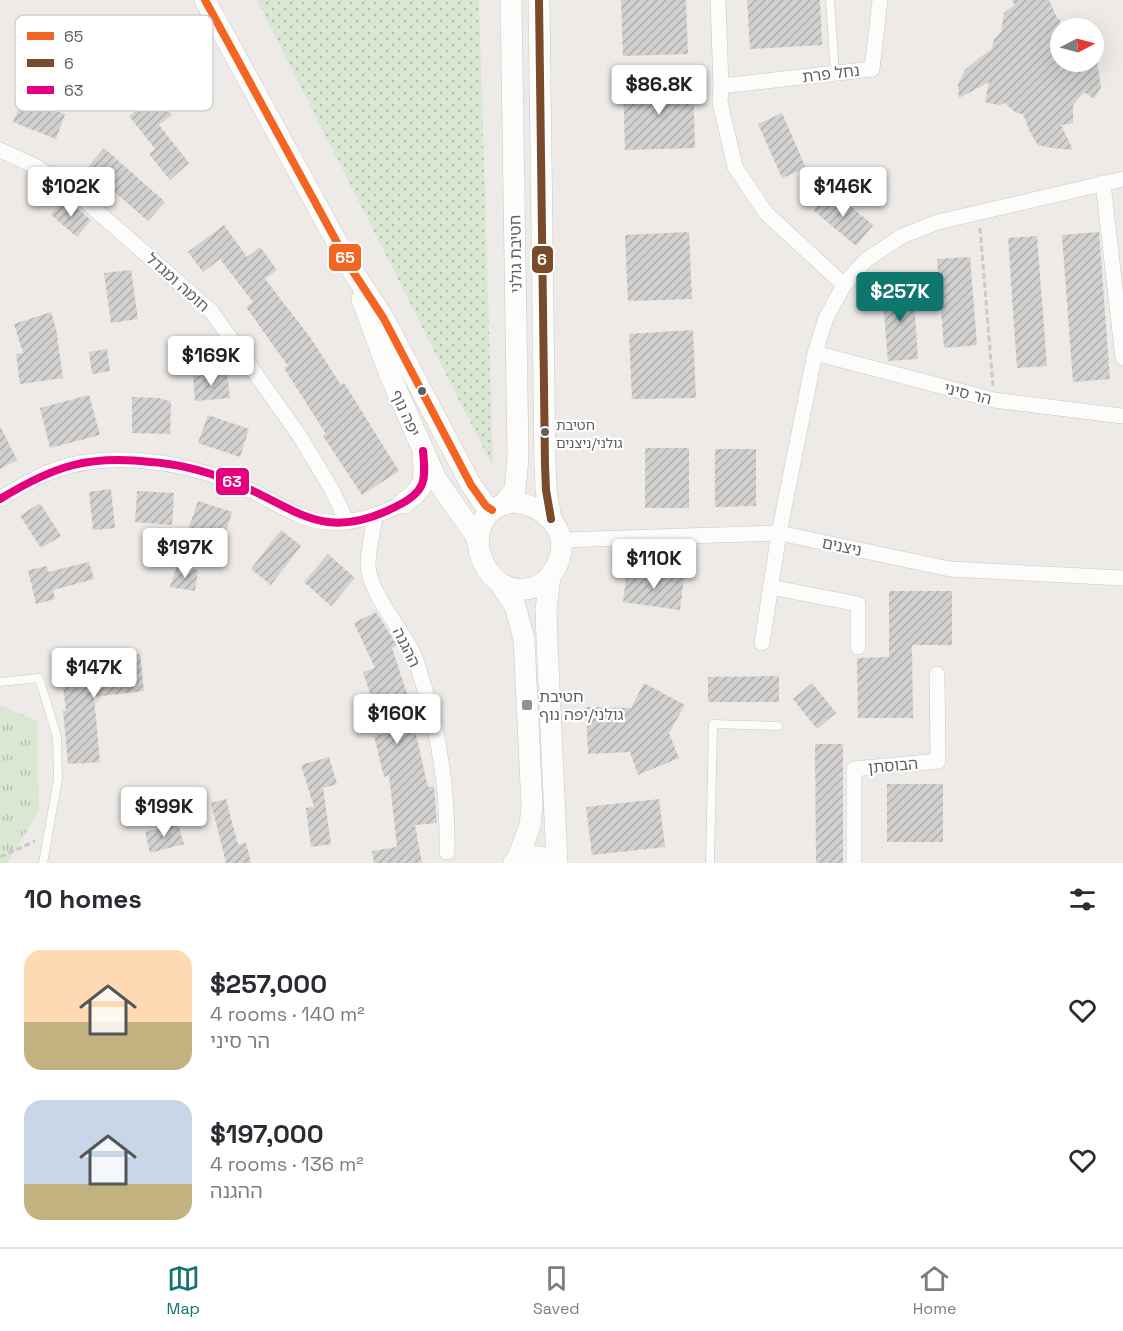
<!DOCTYPE html>
<meta charset="utf-8">
<style>
:root{--surface:#fff;--page:#f7f7f7;--text:#2b2b33;--muted:#7c7c81;--line:#e1e1e2;--accent:#0f766e}
body{margin:0;font-family:"Space Grotesk","Noto Sans Hebrew",sans-serif;background:var(--page);color:var(--text);height:100vh;display:flex;flex-direction:column;font-size:22px;white-space:nowrap}
*{box-sizing:border-box;margin:0}
p{font-size:20px;color:var(--muted)}
.icon{flex:none;width:33px;height:33px;fill:none;stroke:currentColor;stroke-width:2;stroke-linecap:round;stroke-linejoin:round}
.map{position:relative;height:863px;overflow:hidden}
.panel{display:flex;flex-direction:column;background:var(--surface);flex:1}
.panel>*{flex:none}
.needle{width:39px;rotate:84deg}
.tools{position:absolute;left:1050px;top:18px;display:grid;gap:12px}
.tools a{display:grid;place-items:center;width:54px;height:54px;border-radius:50%;background:var(--surface);box-shadow:0 6px 24px #0002;font-size:30px}
.price{position:absolute;translate:-50% -51px;padding:0 14px;border-radius:6px;background:#fff;color:#222;font-size:20px;line-height:39px;filter:drop-shadow(0 2px 3px #0008)}
.price::after{content:'';position:absolute;left:50%;top:36px;width:18px;height:14px;margin-left:-9px;background:inherit;clip-path:polygon(0 0,100% 0,50% 100%)}
.price.active{background:var(--accent);color:#fff}
ul{padding:0;list-style:none}
li{display:flex;align-items:center;gap:18px;height:150px;padding:0 24px}
li span{display:grid;place-items:center;flex:none;width:168px;height:120px;border-radius:18px;color:#555}
li>.icon{margin-inline-start:auto}
span .icon{width:72px;height:72px;fill:#fffc;stroke-width:1}
li b{font-size:26px}
h2{display:flex;justify-content:space-between;align-items:center;height:72px;padding:0 24px;font-size:26px}
.tabs{display:flex;justify-content:space-around;align-items:center;height:84px;border-top:2px solid var(--line);background:var(--surface);font-size:16px;color:var(--muted)}
.tabs a{display:grid;justify-items:center;gap:3px}
.tabs .active{color:var(--accent)}
.map>svg:first-child{display:block}
</style>
<div class="map">
<svg width="1123" height="863" viewBox="0 0 1123 863">
<defs>
<pattern id="grass-dots" width="8" height="8" patternUnits="userSpaceOnUse" patternTransform="scale(1.5)"><rect width="8" height="8" fill="#d9e8d3"/><path d="M2 2h.1M6 6h.1" fill="none" stroke="#b3bfaf" stroke-width="1.8" stroke-linecap="round"/></pattern>
<pattern id="park-tufts" width="24" height="20" patternUnits="userSpaceOnUse" patternTransform="scale(1.5)"><rect width="24" height="20" fill="#d9e8d3"/><path d="M3 7l-1-3M5 7V3M7 7l1-3M15 17l-1-3M17 17v-4M19 17l1-3" fill="none" stroke="#b3bfaf"/></pattern>
<pattern id="building-hatch" width="6" height="6" patternUnits="userSpaceOnUse" patternTransform="scale(1.5)"><rect width="6" height="6" fill="#d3d1d0"/><path d="M-1 1l2-2M0 6l6-6M5 7l2-2" fill="none" stroke="#aeadac"/></pattern>
</defs>
<rect width="100%" height="100%" fill="#edeae7"/>
<!-- grass -->
<path fill="url(#grass-dots)" d="M257,0H479L493,467Z"/>
<!-- park -->
<path fill="url(#park-tufts)" d="M0,705L37,721L39,811L7,863H0Z"/>
<!-- building -->
<path fill="url(#building-hatch)" d="M621,0H686L688,54L623,56Z
M747,0H820L822,45L750,49Z
M1012,0H1049L1057,18L1060,20V62H1097L1101,87L1094,99L1084,92L1073,105V123L1061,125L1073,150L1052,148L1038,145L1030,132L1023,114L1016,113L1005,103L999,105L985,102L989,82L959,98L958,84L965,70L979,58L992,49L994,40L1001,32L1004,13L1015,5Z
M693,82L695,148L625,150L623,84Z
M156,95L172,115L159,125L189,163L170,180L149,154L155,149L129,116Z
M23,98L65,114L56,139L13,122Z
M782,113L806,168L782,178L758,124Z
M104,148L165,202L148,221L87,168Z
M831,190L873,225L856,246L813,210Z
M65,198L91,220L77,237L51,215Z
M224,225L247,257L260,247L277,270L265,279L310,337L341,385L344,383L399,471L362,495L323,436L326,434L284,368L288,366L246,307L253,302L220,259L203,272L188,252Z
M689,232L692,299L628,301L625,235Z
M1099,232L1110,379L1073,382L1062,235Z
M1037,236L1047,366L1017,368L1008,238Z
M970,257L977,345L944,348L937,259Z
M131,270L138,319L111,323L104,273Z
M913,285L918,359L888,361L882,288Z
M51,312L58,336H57L63,378L20,384L16,354L23,353L14,324Z
M693,330L696,398L632,399L629,334Z
M107,349L110,371L92,374L89,352Z
M227,373L230,398L195,401L193,376Z
M89,395L100,435L50,448L40,408Z
M132,397L159,398L171,402L170,434L132,433Z
M208,415L249,429L240,457L198,443Z
M0,426L17,460L0,469Z
M645,448H689V508H645Z
M715,449H756V506L715,507Z
M111,489L115,528L93,530L89,492Z
M137,491L174,493L172,525L135,522Z
M198,501L232,512L223,541L188,530Z
M40,503L61,536L41,548L20,516Z
M281,530L301,546L271,585L251,569Z
M328,554L355,578L331,606L304,582Z
M89,562L94,579L53,590L55,599L36,604L28,570L47,566L48,572Z
M177,566L198,570L195,591L170,587Z
M627,570L684,577L680,610L623,602Z
M889,591H952V645H912L913,718H858L857,658L889,657Z
M376,612L397,645L392,648L412,709H410L428,787L434,786L437,823L415,825L422,863H374L372,851L397,847L389,775L384,777L374,736L383,734L363,672L375,668L354,623Z
M140,654L144,691L94,697L100,762L68,764L63,711H66L60,664Z
M779,676V702H708V677Z
M644,683L685,705L669,733L679,758L638,775L630,752L588,754L586,707L631,708Z
M812,683L836,713L817,729L793,699Z
M815,744H843V863H816Z
M329,757L337,784L323,788L331,844L311,847L306,808L314,807L301,765Z
M887,784H943V842H887Z
M226,799L238,845L246,843L251,863H226L211,803Z
M659,799L665,847L592,855L586,807Z
M178,824L184,844L150,853L145,832Z"/>
<g fill="none" stroke-linecap="round" stroke-linejoin="round">
<!-- lane casing -->
<g stroke="#c9c8c8" stroke-width="9">
<path id="lane" d="M830,0L835,73
M0,682L39,678L57,737L58,779L43,863
M710,863L713,724L778,726"/>
</g>
<!-- street casing -->
<g stroke="#c9c8c8" stroke-width="16">
<path id="street" d="M718,0L721,86
M0,150L35,166L74,191L211,311L299,435L332,490L347,522
M1103,183L1123,358
M844,285L766,213L735,167L720,102L721,86L872,69L880,0
M815,353L994,400L1123,416
M0,499C17,489 33,478 52,471C106,450 177,461 230,481C254,490 276,505 299,515C334,531 372,519 404,503
M375,516C373,531 369,547 368,562C366,589 402,629 414,655C418,665 420,676 424,686C441,742 448,794 447,852
M560,540L779,533L950,569L1123,578
M770,587L858,604V647
M762,643L779,533L815,353L826,318L844,285L866,260L902,236L938,222L1123,179
M854,863V769L938,761L937,674"/>
</g>
<!-- secondary casing -->
<g stroke="#c9c9c9" stroke-width="22">
<path id="secondary" d="M205,0L352,270L384,319L471,485L486,506L492,510
M539,0L545,465L546,490L551,519
M362,299L390,375L436,479L476,536L479,547
M512,502C542,504 570,528 559,560C555,572 546,583 535,587C486,603 459,531 495,508C500,505 506,504 512,502Z
M404,503C424,488 426,482 423,457
M503,505L515,490L518,457L511,0
M550,576L546,610L547,641L557,863
M501,585L515,606L524,639L532,805L530,826L517,860
M514,863C526,854 542,855 555,863"/>
</g>
<!-- path -->
<path stroke="#c7ccc8" stroke-width="3" stroke-dasharray="6 3" stroke-linecap="butt" d="M980,228L993,386
M0,857L35,841"/>
<!-- lane -->
<use href="#lane" stroke="#fcfcfb" stroke-width="8"/>
<!-- street -->
<use href="#street" stroke="#fcfcfb" stroke-width="15"/>
<!-- secondary -->
<use href="#secondary" stroke="#fcfcfb" stroke-width="21"/>
<!-- bus-1 casing -->
<g stroke="#fff" stroke-width="12">
<path id="bus-1" d="M205,0L352,270L384,319L471,485L486,506L492,510"/>
</g>
<!-- bus-2 casing -->
<g stroke="#fff" stroke-width="12">
<path id="bus-2" d="M539,0L545,465L546,490L551,519"/>
</g>
<!-- bus-3 casing -->
<g stroke="#fff" stroke-width="12">
<path id="bus-3" d="M0,499C54,466 87,455 151,462C179,464 205,471 231,481C296,507 322,545 397,506C426,492 426,480 423,451"/>
</g>
<!-- bus-1 -->
<use href="#bus-1" stroke="#f26522" stroke-width="8"/>
<!-- bus-2 -->
<use href="#bus-2" stroke="#7a4b2a" stroke-width="8"/>
<!-- bus-3 -->
<use href="#bus-3" stroke="#e5007d" stroke-width="8"/>
</g>
<!-- markers -->
<g fill="#5d6265" stroke="#fff" stroke-width="2">
<circle cx="422" cy="391" r="5"/>
<circle cx="545" cy="432" r="5"/>
</g>
<rect fill="#8f9292" stroke="#fff" stroke-width="2" x="521" y="699" width="12" height="12" rx="3"/>
<g text-anchor="middle" stroke-width="4.5" stroke-linejoin="round" paint-order="stroke">
<!-- bus labels -->
<g font-size="14" fill="#5d6265" stroke="#fff" text-anchor="start">
<text x="556" y="430">חטיבת<tspan x="556" dy="18">גולני/ניצנים</tspan></text>
</g>
<!-- street labels -->
<g font-size="16" fill="#5d6265" stroke="#fff">
<text transform="translate(831 73) rotate(-7)" y="6">נחל פרת</text>
<text transform="translate(515 254) rotate(-91)" y="6">חטיבת גולני</text>
<text transform="translate(178 282) rotate(42)" y="6">חומה ומגדל</text>
<text transform="translate(968 393) rotate(14)" y="6">הר סיני</text>
<text transform="translate(406 413) rotate(66)" y="6">יפה נוף</text>
<text transform="translate(842 546) rotate(12)" y="6">ניצנים</text>
<text transform="translate(407 647) rotate(64)" y="6">ההגנה</text>
<text transform="translate(893 765) rotate(-5)" y="6">הבוסתן</text>
</g>
<!-- poi labels -->
<g font-size="16" fill="#5d6265" stroke="#fff" text-anchor="start">
<text x="539" y="702">חטיבת<tspan x="539" dy="18">גולני/יפה נוף</tspan></text>
</g>
</g>
<!-- legend -->
<rect x="15" y="15" width="198" height="96" rx="9" fill="#fff" stroke="#ced0d1" stroke-width="1.5"/>
<rect x="27" y="32" width="27" height="8" fill="#f26522"/>
<rect x="27" y="59" width="27" height="8" fill="#7a4b2a"/>
<rect x="27" y="86" width="27" height="8" fill="#e5007d"/>
<g font-size="16" fill="#5d6265">
<text x="64" y="42">65</text>
<text x="64" y="69">6</text>
<text x="64" y="96">63</text>
</g>
<g stroke="#fff" stroke-width="2">
<rect x="328" y="243" width="34" height="29" rx="6" fill="#f26522"/>
<rect x="531" y="245" width="23" height="29" rx="6" fill="#7a4b2a"/>
<rect x="215" y="467" width="35" height="29" rx="6" fill="#e5007d"/>
</g>
<g font-size="16" text-anchor="middle" font-weight="bold" fill="#fff">
<text x="345" y="263">65</text>
<text x="542" y="265">6</text>
<text x="232" y="487">63</text>
</g>
</svg>
<div class="tools">
<a><svg class="needle" viewBox="-14 -14 28 28"><path d="M0-13l5 13h-10z" fill="#e53935"/><path d="M0 13l5-13h-10z" fill="#7c7c81"/></svg></a>
</div>
<b class="price" style="left:659px;top:116px">$86.8K</b>
<b class="price" style="left:71px;top:218px">$102K</b>
<b class="price" style="left:843px;top:218px">$146K</b>
<b class="price active" style="left:900px;top:323px">$257K</b>
<b class="price" style="left:211px;top:387px">$169K</b>
<b class="price" style="left:185px;top:579px">$197K</b>
<b class="price" style="left:654px;top:590px">$110K</b>
<b class="price" style="left:94px;top:699px">$147K</b>
<b class="price" style="left:397px;top:745px">$160K</b>
<b class="price" style="left:164px;top:838px">$199K</b>
</div>
<section class="panel">
<h2>10 homes<svg class="icon" aria-label="filters" viewBox="0 0 24 24"><path d="M4 7h16M4 17h16"/><circle cx="9" cy="7" r="2"/><circle cx="15" cy="17" r="2"/></svg></h2>
<ul>
<li><span style="background:linear-gradient(#ffd9b3 60%,#c2b280 0)"><svg class="icon" aria-label="home" viewBox="0 0 24 24"><path d="M3 11l9-7 9 7M6 9v11h12V9"/></svg></span><div><b>$257,000</b><p>4 rooms · 140 m²</p><p>הר סיני</p></div><svg class="icon" aria-label="heart" viewBox="0 0 24 24"><path d="M12 20l-8-8c-3-5 5-10 8-4 3-6 11-1 8 4z"/></svg></li>
<li><span style="background:linear-gradient(#c9d6e8 70%,#c2b280 0)"><svg class="icon" aria-label="home" viewBox="0 0 24 24"><path d="M3 11l9-7 9 7M6 9v11h12V9"/></svg></span><div><b>$197,000</b><p>4 rooms · 136 m²</p><p>ההגנה</p></div><svg class="icon" aria-label="heart" viewBox="0 0 24 24"><path d="M12 20l-8-8c-3-5 5-10 8-4 3-6 11-1 8 4z"/></svg></li>
</ul>
</section>
<nav class="tabs">
<a class="active"><svg class="icon" aria-label="map" viewBox="0 0 24 24"><path d="M3 6l6-2 6 2 6-2v14l-6 2-6-2-6 2zM9 4v14M15 6v14"/></svg>Map</a>
<a><svg class="icon" aria-label="saved" viewBox="0 0 24 24"><path d="M7 4h10v16l-5-4-5 4z"/></svg>Saved</a>
<a><svg class="icon" aria-label="home" viewBox="0 0 24 24"><path d="M3 11l9-7 9 7M6 9v11h12V9"/></svg>Home</a>
</nav>
